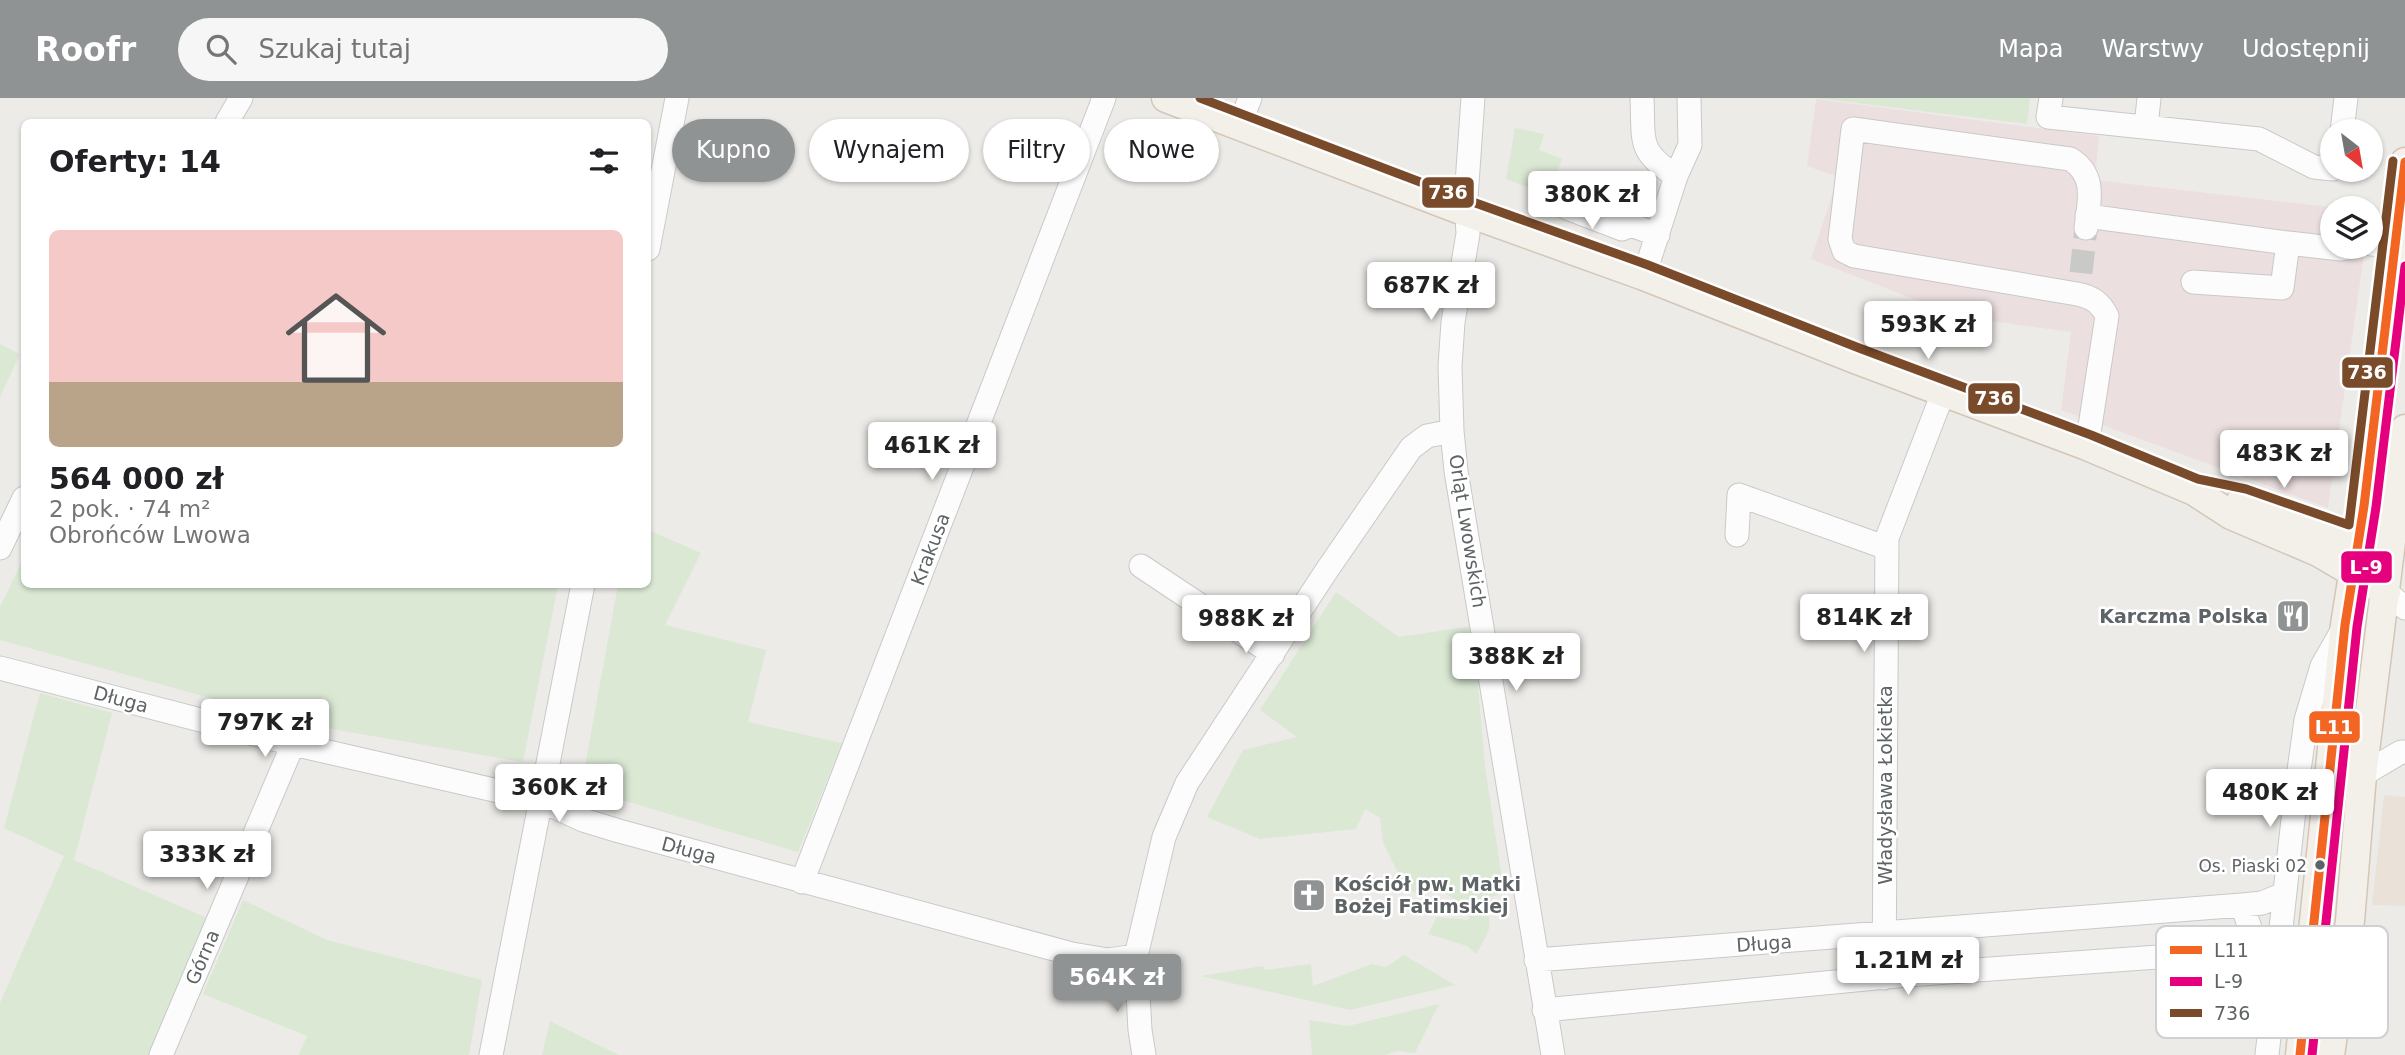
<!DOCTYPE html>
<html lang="pl">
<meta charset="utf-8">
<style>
:root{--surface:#fff;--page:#f6f6f6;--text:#202124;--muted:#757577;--line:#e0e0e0;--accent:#909394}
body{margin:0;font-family:"DejaVu Sans",sans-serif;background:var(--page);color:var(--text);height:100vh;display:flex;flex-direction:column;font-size:26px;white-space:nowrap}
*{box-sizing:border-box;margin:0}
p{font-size:23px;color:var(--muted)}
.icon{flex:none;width:38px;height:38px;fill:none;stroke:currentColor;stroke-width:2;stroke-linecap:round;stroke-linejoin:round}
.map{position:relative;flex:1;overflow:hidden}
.drawer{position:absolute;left:21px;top:21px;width:630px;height:469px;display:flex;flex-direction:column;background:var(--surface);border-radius:10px;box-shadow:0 2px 5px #0004}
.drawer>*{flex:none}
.hud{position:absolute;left:672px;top:21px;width:665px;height:63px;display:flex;gap:14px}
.needle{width:46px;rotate:149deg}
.fabs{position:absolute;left:2320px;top:21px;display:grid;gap:14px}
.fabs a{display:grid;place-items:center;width:63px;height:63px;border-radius:50%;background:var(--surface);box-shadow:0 2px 5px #0004;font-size:35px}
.price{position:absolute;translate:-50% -60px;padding:0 16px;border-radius:7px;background:#fff;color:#222;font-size:23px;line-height:46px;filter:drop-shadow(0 2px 4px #0008)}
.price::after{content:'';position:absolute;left:50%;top:42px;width:21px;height:16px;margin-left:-10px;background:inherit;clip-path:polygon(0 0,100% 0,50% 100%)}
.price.active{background:var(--accent);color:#fff}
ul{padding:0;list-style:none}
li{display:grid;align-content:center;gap:14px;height:371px;padding:0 28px}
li+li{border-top:2px solid var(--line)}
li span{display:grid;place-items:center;height:217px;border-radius:10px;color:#555}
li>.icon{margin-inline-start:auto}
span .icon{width:126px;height:126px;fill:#fffc;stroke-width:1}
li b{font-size:30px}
h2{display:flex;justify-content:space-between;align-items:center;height:84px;padding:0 28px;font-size:30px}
.tag{padding:0 24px;border-radius:32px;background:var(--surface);box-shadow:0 2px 5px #0004;font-size:24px;line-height:63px}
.tag.active{background:var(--accent);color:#fff}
header{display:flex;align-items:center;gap:42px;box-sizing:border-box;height:98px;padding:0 35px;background:var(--accent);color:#fff}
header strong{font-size:33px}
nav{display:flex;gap:38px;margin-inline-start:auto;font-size:24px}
.search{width:490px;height:63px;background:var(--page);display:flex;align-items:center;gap:18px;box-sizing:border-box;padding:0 24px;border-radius:38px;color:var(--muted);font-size:26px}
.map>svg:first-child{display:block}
</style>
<header>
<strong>Roofr</strong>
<div class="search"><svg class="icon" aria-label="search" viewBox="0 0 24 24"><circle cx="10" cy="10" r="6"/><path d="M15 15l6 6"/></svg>Szukaj tutaj</div>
<nav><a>Mapa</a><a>Warstwy</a><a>Udostępnij</a></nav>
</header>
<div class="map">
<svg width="2405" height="957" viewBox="0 0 2405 957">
<rect width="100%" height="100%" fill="#edebe8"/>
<!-- commercial -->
<path fill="#eae2d8" d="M2384,697L2405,699V808L2372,807Z"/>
<!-- medical -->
<path fill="#ecdfdf" d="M1816,1L2099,38L2095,82L2338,110H2333V149H2365L2328,410L2061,312L2071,234L1960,219L1811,161L1838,79L1807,68Z"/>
<!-- green -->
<path fill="#dae8d4" d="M1816,0H2030L2027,26Z
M1515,30L1544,36L1539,52L1562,61L1549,97L1506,81Z
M0,246L20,256L0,299Z
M648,432L701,455L665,527L766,552L748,624L842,645L798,754L581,690L618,487L648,486Z
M24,459V486L558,487L523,664L309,627L0,542V509Z
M1336,494L1399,539L1473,528L1485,668L1504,794L1489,800L1486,806C1493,831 1489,834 1476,856L1467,848L1428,836L1437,819L1468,822L1472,813L1442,793L1408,794L1383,745L1380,720L1365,711L1356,731L1260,741L1207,719L1243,652L1297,639L1260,612Z
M40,595L112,615L74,762L209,821L150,957H0V905L64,758L4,730Z
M243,802L327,842L482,882L469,957H299L307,938L203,896Z
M1404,857L1455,887L1350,912L1201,878L1263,868L1265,872L1311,866L1313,888L1372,866L1386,869Z
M1439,906L1415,955L1398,953L1384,957H1312L1309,922L1348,928Z
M550,923L619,957H542Z"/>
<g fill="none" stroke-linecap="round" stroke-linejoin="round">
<!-- minor-tunnel -->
<path stroke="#c9c9c8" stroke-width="23" stroke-dasharray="23 11" stroke-linecap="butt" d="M2081,175L2086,130"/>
<!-- minor casing -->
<g stroke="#c9c9c8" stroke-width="25">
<path id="minor" d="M1473,0L1466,100L1468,136L1453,224L1450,268L1452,333L1456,373L1553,957
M1642,0C1644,43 1637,53 1676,78
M2051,0L2048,19L2259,41L2314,69L2333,71
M227,24L241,0
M1239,29L1250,0
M2146,29L2149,0
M2342,33L2346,0
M1567,110L1622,131L1631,127L1658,137
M2087,118L2288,145
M2086,130C2089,104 2097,77 2070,61L1853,31L1840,141L1844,153L1854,158L2077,196C2092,199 2100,204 2107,218L2087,348
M2371,146L2395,148
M648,151L677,0
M1644,178L1676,78L1690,47L1689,0
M2193,184L2282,190L2288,145L2341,151L2353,149
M1737,437L1739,397L1887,450
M0,450L24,400
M1141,468L1273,556
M2386,494L2405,510
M0,570L293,646L542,703L583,722L619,733L1072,856L1108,862L1136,858
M2362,677L2401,654H2405
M802,784L1104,0
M2242,853L2250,830L2242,807
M1536,862L2242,807L2262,805L2284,796
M1884,880L1887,440L1943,295
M1544,912L1907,877L2242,853L2263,856L2277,863
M161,957L293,646
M491,957L583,486
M1144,957L1140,932L1136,858L1164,739L1187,685L1327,472L1411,350L1427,338L1452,333
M2267,957L2296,694L2306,622L2322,568L2342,533"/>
</g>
<!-- major casing -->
<g stroke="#d4c6b7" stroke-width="31">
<path id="major" d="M1166,0L1466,114L1644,178L1855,261L2087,348L2194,393L2231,417L2318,454L2386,494
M2241,403C2285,417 2334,428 2373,453
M2300,957L2345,527L2364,408L2405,64
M2330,957L2350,823L2362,677L2405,331"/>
</g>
<!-- minor -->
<use href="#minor" stroke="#fcfcfc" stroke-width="23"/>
<!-- major -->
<use href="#major" stroke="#f3efe9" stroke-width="28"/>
<!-- bus-1 casing -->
<g stroke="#fff" stroke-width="14">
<path id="bus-1" d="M2300,957L2345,527L2364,408L2405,64"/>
</g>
<!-- bus-2 casing -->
<g stroke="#fff" stroke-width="14">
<path id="bus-2" d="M2312,957L2357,529L2376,409L2405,168"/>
</g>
<!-- bus-3 casing -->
<g stroke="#fff" stroke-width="14">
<path id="bus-3" d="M1200,0L1470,103L1648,167L1859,250L2091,337L2198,381L2246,391L2349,427L2393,63"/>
</g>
<!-- bus-1 -->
<use href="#bus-1" stroke="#f26522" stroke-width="9"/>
<!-- bus-2 -->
<use href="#bus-2" stroke="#e5007d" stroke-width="9"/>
<!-- bus-3 -->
<use href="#bus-3" stroke="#7a4b2a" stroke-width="9"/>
</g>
<!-- icons -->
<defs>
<g id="restaurant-square" transform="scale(1.75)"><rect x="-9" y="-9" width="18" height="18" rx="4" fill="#909394" stroke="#fff"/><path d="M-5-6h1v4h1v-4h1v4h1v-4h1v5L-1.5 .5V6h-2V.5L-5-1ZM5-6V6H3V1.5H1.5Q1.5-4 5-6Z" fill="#fff"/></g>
<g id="church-square" transform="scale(1.75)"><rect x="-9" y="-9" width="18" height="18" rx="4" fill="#909394" stroke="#fff"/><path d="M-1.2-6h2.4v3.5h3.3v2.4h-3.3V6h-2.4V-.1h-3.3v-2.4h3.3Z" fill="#fff"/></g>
</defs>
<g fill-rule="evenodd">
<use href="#restaurant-square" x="2293" y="518"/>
<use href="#church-square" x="1309" y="797"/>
</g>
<!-- markers -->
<circle fill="#5e6366" stroke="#fff" stroke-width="2.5" cx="2320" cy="767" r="6"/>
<g text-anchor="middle" stroke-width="5" stroke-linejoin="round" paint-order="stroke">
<!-- bus labels -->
<g font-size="17" fill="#5e6366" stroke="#fff" text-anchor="end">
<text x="2307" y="774">Os. Piaski 02</text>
</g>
<!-- street labels -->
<g font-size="19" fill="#5e6366" stroke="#fff">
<text transform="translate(1468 433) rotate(81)" y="7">Orląt Lwowskich</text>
<text transform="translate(930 451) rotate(-69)" y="7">Krakusa</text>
<text transform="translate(121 601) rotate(15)" y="7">Długa</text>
<text transform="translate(1885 687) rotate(-90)" y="7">Władysława Łokietka</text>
<text transform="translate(689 752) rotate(15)" y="7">Długa</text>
<text transform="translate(1764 845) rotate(-4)" y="7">Długa</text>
<text transform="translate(202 859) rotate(-67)" y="7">Górna</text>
</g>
<!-- poi labels -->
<g font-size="19" font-weight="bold" fill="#5e6366" stroke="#fff" text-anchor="end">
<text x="2268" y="525">Karczma Polska</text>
<text x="1334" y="793" text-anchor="start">Kościół pw. Matki<tspan x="1334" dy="22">Bożej Fatimskiej</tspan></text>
</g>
</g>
<!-- legend -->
<rect x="2156" y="828" width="232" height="112" rx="10" fill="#fff" stroke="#cfd0d1" stroke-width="2"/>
<rect x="2170" y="848" width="32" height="8" fill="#f26522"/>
<rect x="2170" y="879" width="32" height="9" fill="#e5007d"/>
<rect x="2170" y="911" width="32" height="8" fill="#7a4b2a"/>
<g font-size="19" fill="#5e6366">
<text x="2214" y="859">L11</text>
<text x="2214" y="890">L-9</text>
<text x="2214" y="922">736</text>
</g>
<g stroke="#fff" stroke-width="2.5">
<rect x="1421" y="78" width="54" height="33" rx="7" fill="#7a4b2a"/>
<rect x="2341" y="258" width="53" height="33" rx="7" fill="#7a4b2a"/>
<rect x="1967" y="284" width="54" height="33" rx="7" fill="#7a4b2a"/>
<rect x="2340" y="452" width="53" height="34" rx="7" fill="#e5007d"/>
<rect x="2308" y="612" width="53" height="34" rx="7" fill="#f26522"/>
</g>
<g font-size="19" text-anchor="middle" font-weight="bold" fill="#fff">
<text x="1448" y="101">736</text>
<text x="2367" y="281">736</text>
<text x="1994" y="307">736</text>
<text x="2366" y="476">L-9</text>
<text x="2334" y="636">L11</text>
</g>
</svg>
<div class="fabs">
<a><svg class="needle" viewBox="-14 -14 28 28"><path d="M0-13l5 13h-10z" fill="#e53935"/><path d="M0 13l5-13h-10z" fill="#757577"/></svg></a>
<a><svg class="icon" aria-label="layers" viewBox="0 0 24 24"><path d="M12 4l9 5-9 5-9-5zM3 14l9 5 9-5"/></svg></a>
</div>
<b class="price" style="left:1592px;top:133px">380K zł</b>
<b class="price" style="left:1431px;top:224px">687K zł</b>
<b class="price" style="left:1928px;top:263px">593K zł</b>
<b class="price" style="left:932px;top:384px">461K zł</b>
<b class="price" style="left:2284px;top:392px">483K zł</b>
<b class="price" style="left:1864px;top:556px">814K zł</b>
<b class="price" style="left:1246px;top:557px">988K zł</b>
<b class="price" style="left:1516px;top:595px">388K zł</b>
<b class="price" style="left:265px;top:661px">797K zł</b>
<b class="price" style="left:559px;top:726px">360K zł</b>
<b class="price" style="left:2270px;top:731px">480K zł</b>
<b class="price" style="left:207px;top:793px">333K zł</b>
<b class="price" style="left:1908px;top:899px">1.21M zł</b>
<b class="price active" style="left:1117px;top:916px">564K zł</b>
<div class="hud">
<a class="tag active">Kupno</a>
<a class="tag">Wynajem</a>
<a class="tag">Filtry</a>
<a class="tag">Nowe</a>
</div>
<section class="drawer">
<h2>Oferty: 14<svg class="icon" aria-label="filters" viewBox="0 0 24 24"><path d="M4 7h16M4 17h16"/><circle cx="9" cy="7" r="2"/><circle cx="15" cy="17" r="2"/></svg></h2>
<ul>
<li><span style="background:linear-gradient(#f6c9c9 70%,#b9a48a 0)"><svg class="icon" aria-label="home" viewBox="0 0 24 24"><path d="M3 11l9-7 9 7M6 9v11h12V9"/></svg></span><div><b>564 000 zł</b><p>2 pok. · 74 m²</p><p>Obrońców Lwowa</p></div></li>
</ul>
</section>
</div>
